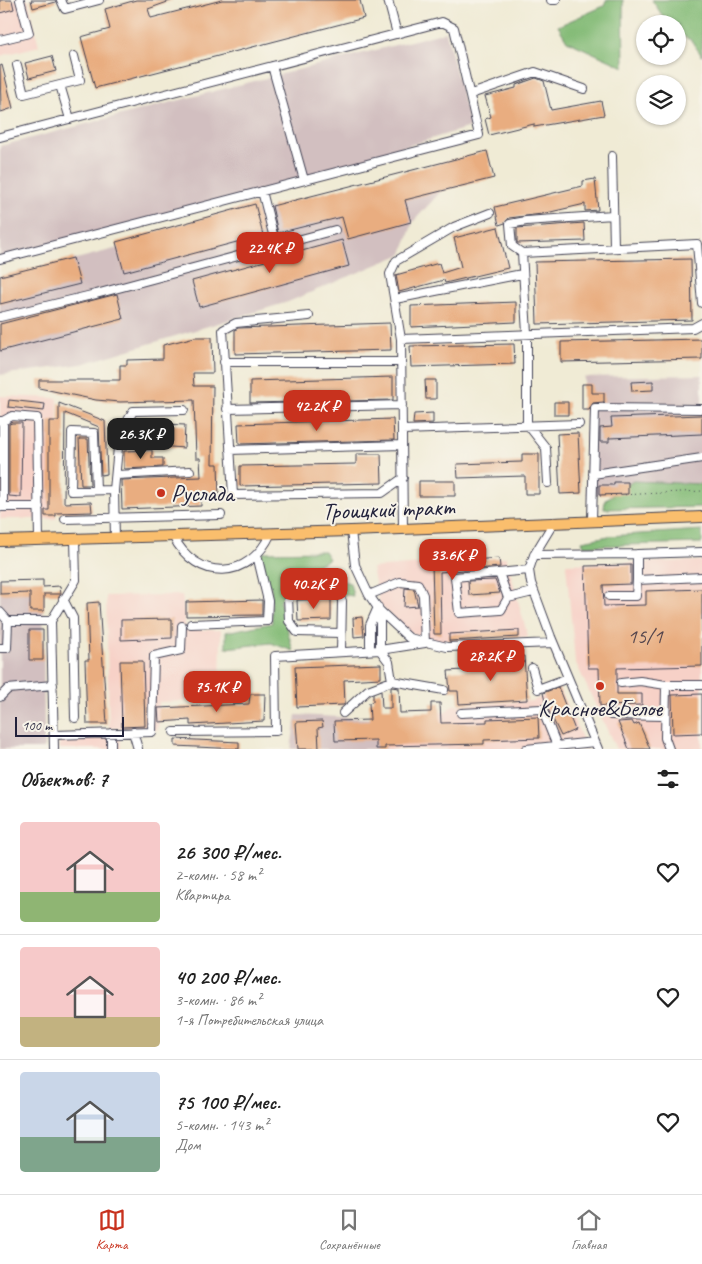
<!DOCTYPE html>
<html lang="ru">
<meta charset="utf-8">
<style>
:root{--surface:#fff;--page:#f2f2f2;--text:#222;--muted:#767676;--line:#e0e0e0;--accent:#c8321e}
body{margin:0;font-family:Caveat,sans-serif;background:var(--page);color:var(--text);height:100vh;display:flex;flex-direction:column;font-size:19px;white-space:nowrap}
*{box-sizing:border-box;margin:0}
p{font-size:16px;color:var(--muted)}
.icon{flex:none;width:28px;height:28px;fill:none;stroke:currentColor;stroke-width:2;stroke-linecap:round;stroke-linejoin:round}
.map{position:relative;height:749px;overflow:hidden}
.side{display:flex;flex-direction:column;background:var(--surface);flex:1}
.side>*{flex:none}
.tools{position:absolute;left:636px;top:15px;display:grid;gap:10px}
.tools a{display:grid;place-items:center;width:50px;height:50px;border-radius:50%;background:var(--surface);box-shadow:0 1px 4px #0004;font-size:25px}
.scale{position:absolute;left:15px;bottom:12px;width:109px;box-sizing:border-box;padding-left:5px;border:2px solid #22223b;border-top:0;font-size:14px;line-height:18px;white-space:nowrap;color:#22223b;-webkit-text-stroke:4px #f7f3e8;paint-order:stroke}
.price{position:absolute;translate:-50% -42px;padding:0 11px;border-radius:10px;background:var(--accent);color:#fff;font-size:16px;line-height:32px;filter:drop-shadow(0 1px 2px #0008)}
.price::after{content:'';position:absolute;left:50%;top:30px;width:15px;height:11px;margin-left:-8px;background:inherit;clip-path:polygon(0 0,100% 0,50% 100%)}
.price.on{background:#222;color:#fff}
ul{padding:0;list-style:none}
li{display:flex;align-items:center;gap:15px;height:125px;padding:0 20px}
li+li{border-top:1px solid var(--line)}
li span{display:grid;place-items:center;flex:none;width:140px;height:100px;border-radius:5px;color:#555}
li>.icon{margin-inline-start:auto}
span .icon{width:60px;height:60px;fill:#fffc;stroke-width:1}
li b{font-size:21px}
h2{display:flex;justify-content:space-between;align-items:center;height:60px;padding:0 20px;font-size:21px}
.menu{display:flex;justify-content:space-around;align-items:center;height:70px;border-top:1px solid var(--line);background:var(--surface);font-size:14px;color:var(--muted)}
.menu a{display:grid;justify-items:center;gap:2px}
.menu .on{color:var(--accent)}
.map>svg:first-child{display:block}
</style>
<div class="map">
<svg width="702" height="749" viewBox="0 0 702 749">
<rect width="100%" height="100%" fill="#f7f3e8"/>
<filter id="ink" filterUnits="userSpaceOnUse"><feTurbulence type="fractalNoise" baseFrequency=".02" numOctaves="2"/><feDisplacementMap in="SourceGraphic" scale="10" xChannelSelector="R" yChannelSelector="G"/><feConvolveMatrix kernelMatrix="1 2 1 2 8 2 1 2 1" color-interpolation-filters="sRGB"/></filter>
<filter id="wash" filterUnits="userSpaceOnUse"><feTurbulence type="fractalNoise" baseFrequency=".0096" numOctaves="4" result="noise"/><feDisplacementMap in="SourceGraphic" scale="20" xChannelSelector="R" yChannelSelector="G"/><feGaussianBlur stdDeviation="1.12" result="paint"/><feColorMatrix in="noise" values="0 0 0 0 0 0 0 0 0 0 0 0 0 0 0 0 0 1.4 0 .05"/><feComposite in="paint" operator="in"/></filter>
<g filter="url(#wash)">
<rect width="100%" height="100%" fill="#f0ebd5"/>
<!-- built -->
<path fill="#f7d1c7" d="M0,0H28L39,46L0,56Z
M0,396L58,398L56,519H0Z
M506,557L528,637L434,641L407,631L380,605L372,568Z
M702,561V749H616L575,661L566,564Z
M182,595L186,630H221L220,700L159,702L158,730L109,728L106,596Z
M560,689L587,749H386L384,719L446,711L453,705L532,701Z
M120,736L121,749H60L59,739Z"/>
<!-- industrial -->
<path fill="#d2bfc0" d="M446,32L470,127L191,212L0,263V146Z
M474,155L413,222L402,254L288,302L82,364L0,375V279Z
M702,375V483L587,495L584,377Z
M0,580H43L44,749H0Z
M296,715L384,719L386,749H291Z"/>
<!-- forest -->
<path fill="#85bc78" stroke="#546f5a" d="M606,0H623L624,67L567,41L558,26L604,6Z
M652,0H702V56L691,40L678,34V24H668Z
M633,481L702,484V507L604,509L605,500Z
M702,530V543L584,546L582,541L609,536Z
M437,547H470L471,555L438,558Z
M324,551L329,559L313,567L338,571L336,579L350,583L353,596L325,592L322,577L291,579L280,602L293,651L271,643L226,648V632L272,623L271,587L259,576L262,552Z"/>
<g id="blocks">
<!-- building -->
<path fill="#e9ad80" d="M0,0H12L14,9L0,13Z
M31,0H55L56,2L33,8Z
M136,0H173L148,9L151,18L222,0H360L364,18L95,88L81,37L110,29L105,9Z
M52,56L56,71L29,78L25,63Z
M2,65L13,108L1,112L0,66Z
M536,78L544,81L551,110L601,101L604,115L534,127V124L489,135L485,119L491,117L485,96L516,88V85Z
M487,151L494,178L405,200L411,222L348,239L342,217L278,233L272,206Z
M595,179L598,210L585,211V204L542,214L509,218L505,223L499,225L495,207L583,186V181Z
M255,204L263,235L124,272L116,242Z
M584,223L585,241L517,243V228Z
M498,227L508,268L445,283L444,280L399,292L396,275L439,263L442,273L461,267L454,238Z
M342,240L349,266L199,307L192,281Z
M73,258L80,284L0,304V276Z
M691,259L692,320L537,324L535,262Z
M117,294L123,319L0,351V324Z
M516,302V322L411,327V306Z
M390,323L391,350L235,354V330L238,328Z
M195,337H212L213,373H193L194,386H213L212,464H218L219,497L201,498V506L122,509L121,480L201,477L200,458H196L194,400L120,402L96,400L39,388V380H120V365H127V360L163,359V345Z
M702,339V359L561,362V342Z
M514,344L515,364L411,367L410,346Z
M393,377V400L250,403V381Z
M425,380H436V399H426Z
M653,381V390L632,391L631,382Z
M582,384H592V393H604V402L593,403L589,410H582Z
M9,400L45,404L44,411L8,407Z
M554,402H568V415H554Z
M59,403L105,421L107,474L101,475L99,427L65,413L64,503L91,502L92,512L56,513V516H45V510H49V421H59Z
M433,413V423L413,424L414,414Z
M702,415V434L609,438V442H600V428L612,427L611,418Z
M393,419L394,440L239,444L238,424Z
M12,423H22L21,497L9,496V424Z
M139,423L185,425L184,448L158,446V437L138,436Z
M578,433L581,493L560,494L557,434Z
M79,439H88L90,485H81Z
M152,450V458H163V467L124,469V451Z
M356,454H381L382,483L240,486V466L356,464Z
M522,454H539V494H525V476L458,478L457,464L522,462Z
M419,481H455V496H419Z
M614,482H628V494L599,495V485H614Z
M499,558L500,567L440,572L441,634H434L432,563Z
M631,565V584L603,585L604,606L646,605V591L702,589V666L617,668V694H642V705L600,706L599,668H588L585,566Z
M43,580V587L60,586L61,594H44V611H30V593L0,594V581Z
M495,580L500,593L469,595L468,581Z
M405,588L414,589L418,606L404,607Z
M331,599V620L298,621L297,600Z
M262,600V615L186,616V602Z
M99,602L107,724H87L85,660H89L87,603Z
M362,617L364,636L354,637L353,618Z
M172,619V638L121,640V620Z
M29,630H43V660H29Z
M519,630V637L449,641V634Z
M524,656L527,700L459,704L458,691H450L448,671L494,668L493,657Z
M120,661H143L145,726L122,727Z
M381,664V678L344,680L345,704L343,705L297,707L295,667Z
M391,687L399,688L400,713L431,712V703H440L441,723L487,722V719L538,717L539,738L484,740V744L385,746V749H376V740L335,741L334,721L370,720L369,703L373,701V694L381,691L382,708H391Z
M558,687L575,730L561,736L546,705L543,693Z
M250,694H265L264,721L190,725V720L159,722L158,708L249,704Z
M702,694V733L673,734L672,695Z
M322,721L323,727L318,728L319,749H298L296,722Z
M632,721L634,725L639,723L650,749H629L618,722Z
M175,739L239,742V749L175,746Z"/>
</g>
</g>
<g filter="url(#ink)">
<use href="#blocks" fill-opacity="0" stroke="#414052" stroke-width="1"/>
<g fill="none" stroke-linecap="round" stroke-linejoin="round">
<!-- minor casing -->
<g stroke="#414052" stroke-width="10">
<path id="minor" d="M61,0L65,9L99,0
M388,0L397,34
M551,0H556
M0,40L29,33L20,0
M17,65L24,94L80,80L74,56
M272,66L304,180
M60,85L70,119
M471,94L535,72L584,89
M0,137L442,22L454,28L479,135L0,259
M612,156L614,247
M262,191L276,246
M522,253L512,246L510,224L526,221L613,215
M395,299L522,274
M309,316L236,323L223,330L233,495L382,493L403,478
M0,317L96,294L335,230
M401,339L693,328L702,323
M224,362H402
M227,409L402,405
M0,421H3V507
M3,421L12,416L37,418L39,540
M402,430L579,424
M230,450L402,445
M593,474L702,458
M117,475L190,471
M548,483L546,448L527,424V333L522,253L697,244L702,303
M96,490L94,433L72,432L71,491L114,490
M0,507H39
M65,519L221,515
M592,520L595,408L702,409
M554,522L534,555L529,570L531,583L551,637L598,749
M403,529L401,339L390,274L396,261L454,227L490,213
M351,531L355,565L369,595L380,611L409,638L447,647L553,643
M173,536C197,583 250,580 271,533
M115,538L114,490L119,437L133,411L184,410
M637,554L702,552
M534,555L637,554V580L702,577
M529,570L455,577L459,613L501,610L508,598L533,592
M499,573L508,598
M288,596L289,621L297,632L341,633
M609,596H636L637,580
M63,599L73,618L75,718
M0,612L8,621
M191,624L267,621L268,601L257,555
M370,645V625L378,607
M0,648H7L8,621H51
M341,652L342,601
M532,668L538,689L568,678
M392,681L444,690
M621,683L640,681L666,685
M0,697L8,689L53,685
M343,713L368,690L392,681L389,662L380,650L425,643L423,595L418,584L400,582L369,595
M461,713L542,709L557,746
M611,715L665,716
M133,732L138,749
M174,732L276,731L275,656L380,650V611
M111,733V749
M54,735L152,732L154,656L181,650L182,626
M54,749L51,621L76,580L75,539
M526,749L595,742
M669,749L665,738L666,685H702"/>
</g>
<!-- major casing -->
<g stroke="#414052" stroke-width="12">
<path id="major" d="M0,541L351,531L702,517"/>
</g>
<!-- path -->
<path stroke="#414052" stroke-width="1" stroke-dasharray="1 4" stroke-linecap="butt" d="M600,496L702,491"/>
<!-- minor -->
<use href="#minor" stroke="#fff" stroke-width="8"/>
<!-- major -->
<use href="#major" stroke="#fabe6d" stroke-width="10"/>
</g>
</g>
<!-- markers -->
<g fill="#c8321e" stroke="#f7f3e8" stroke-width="2">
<circle cx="161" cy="493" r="5"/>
<circle cx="600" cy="686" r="5"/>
</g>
<g text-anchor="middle" stroke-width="4" stroke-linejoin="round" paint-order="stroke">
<!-- number labels -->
<g font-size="21" fill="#54454c">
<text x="645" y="643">15/1</text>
</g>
<!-- poi labels -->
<g font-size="24" fill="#22223b" stroke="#f7f3e8" text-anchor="start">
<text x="171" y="501">Руслада</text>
<text x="600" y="716" text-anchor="middle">Красное&amp;Белое</text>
</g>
<!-- street labels -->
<g font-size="24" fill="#22223b" stroke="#f7f3e8">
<text transform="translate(388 509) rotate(-2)" y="8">Троицкий тракт</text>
</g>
</g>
</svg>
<div class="tools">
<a><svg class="icon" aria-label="locate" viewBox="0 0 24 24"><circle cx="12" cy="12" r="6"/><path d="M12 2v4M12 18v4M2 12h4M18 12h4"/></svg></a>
<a><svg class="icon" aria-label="layers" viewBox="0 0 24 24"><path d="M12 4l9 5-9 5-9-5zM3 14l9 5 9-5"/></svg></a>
</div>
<div class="scale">100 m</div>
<b class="price" style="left:270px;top:274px">22.4K ₽</b>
<b class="price" style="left:317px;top:432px">42.2K ₽</b>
<b class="price on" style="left:141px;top:460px">26.3K ₽</b>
<b class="price" style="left:453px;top:581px">33.6K ₽</b>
<b class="price" style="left:314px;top:610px">40.2K ₽</b>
<b class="price" style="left:491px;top:682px">28.2K ₽</b>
<b class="price" style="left:217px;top:713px">75.1K ₽</b>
</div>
<section class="side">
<h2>Объектов: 7<svg class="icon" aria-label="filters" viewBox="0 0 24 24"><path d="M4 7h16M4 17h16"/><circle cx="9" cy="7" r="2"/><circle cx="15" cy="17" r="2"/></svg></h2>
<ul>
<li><span style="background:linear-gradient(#f6c9c9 70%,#8fb573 0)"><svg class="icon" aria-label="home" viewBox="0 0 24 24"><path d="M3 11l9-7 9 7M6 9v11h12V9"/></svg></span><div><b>26 300 ₽/мес.</b><p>2-комн. · 58 m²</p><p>Квартира</p></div><svg class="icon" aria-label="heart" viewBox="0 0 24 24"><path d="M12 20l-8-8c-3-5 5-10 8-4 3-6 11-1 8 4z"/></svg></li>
<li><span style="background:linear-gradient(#f6c9c9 70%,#c2b280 0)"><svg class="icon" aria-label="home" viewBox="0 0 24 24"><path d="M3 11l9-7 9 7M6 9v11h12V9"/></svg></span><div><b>40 200 ₽/мес.</b><p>3-комн. · 86 m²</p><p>1-я Потребительская улица</p></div><svg class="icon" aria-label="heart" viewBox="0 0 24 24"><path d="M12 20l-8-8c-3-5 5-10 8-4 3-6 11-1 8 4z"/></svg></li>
<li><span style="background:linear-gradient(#c9d6e8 65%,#7fa58c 0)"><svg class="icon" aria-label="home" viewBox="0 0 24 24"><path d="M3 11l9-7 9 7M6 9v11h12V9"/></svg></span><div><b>75 100 ₽/мес.</b><p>5-комн. · 143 m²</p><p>Дом</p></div><svg class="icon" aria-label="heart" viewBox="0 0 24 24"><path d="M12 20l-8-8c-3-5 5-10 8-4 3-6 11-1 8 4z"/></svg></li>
</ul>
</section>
<nav class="menu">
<a class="on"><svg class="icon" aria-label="map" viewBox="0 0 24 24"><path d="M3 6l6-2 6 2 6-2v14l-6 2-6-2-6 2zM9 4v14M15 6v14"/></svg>Карта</a>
<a><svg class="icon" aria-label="saved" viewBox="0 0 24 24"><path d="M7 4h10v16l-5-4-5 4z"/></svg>Сохранённые</a>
<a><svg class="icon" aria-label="home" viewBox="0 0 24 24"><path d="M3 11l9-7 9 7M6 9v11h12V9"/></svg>Главная</a>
</nav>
